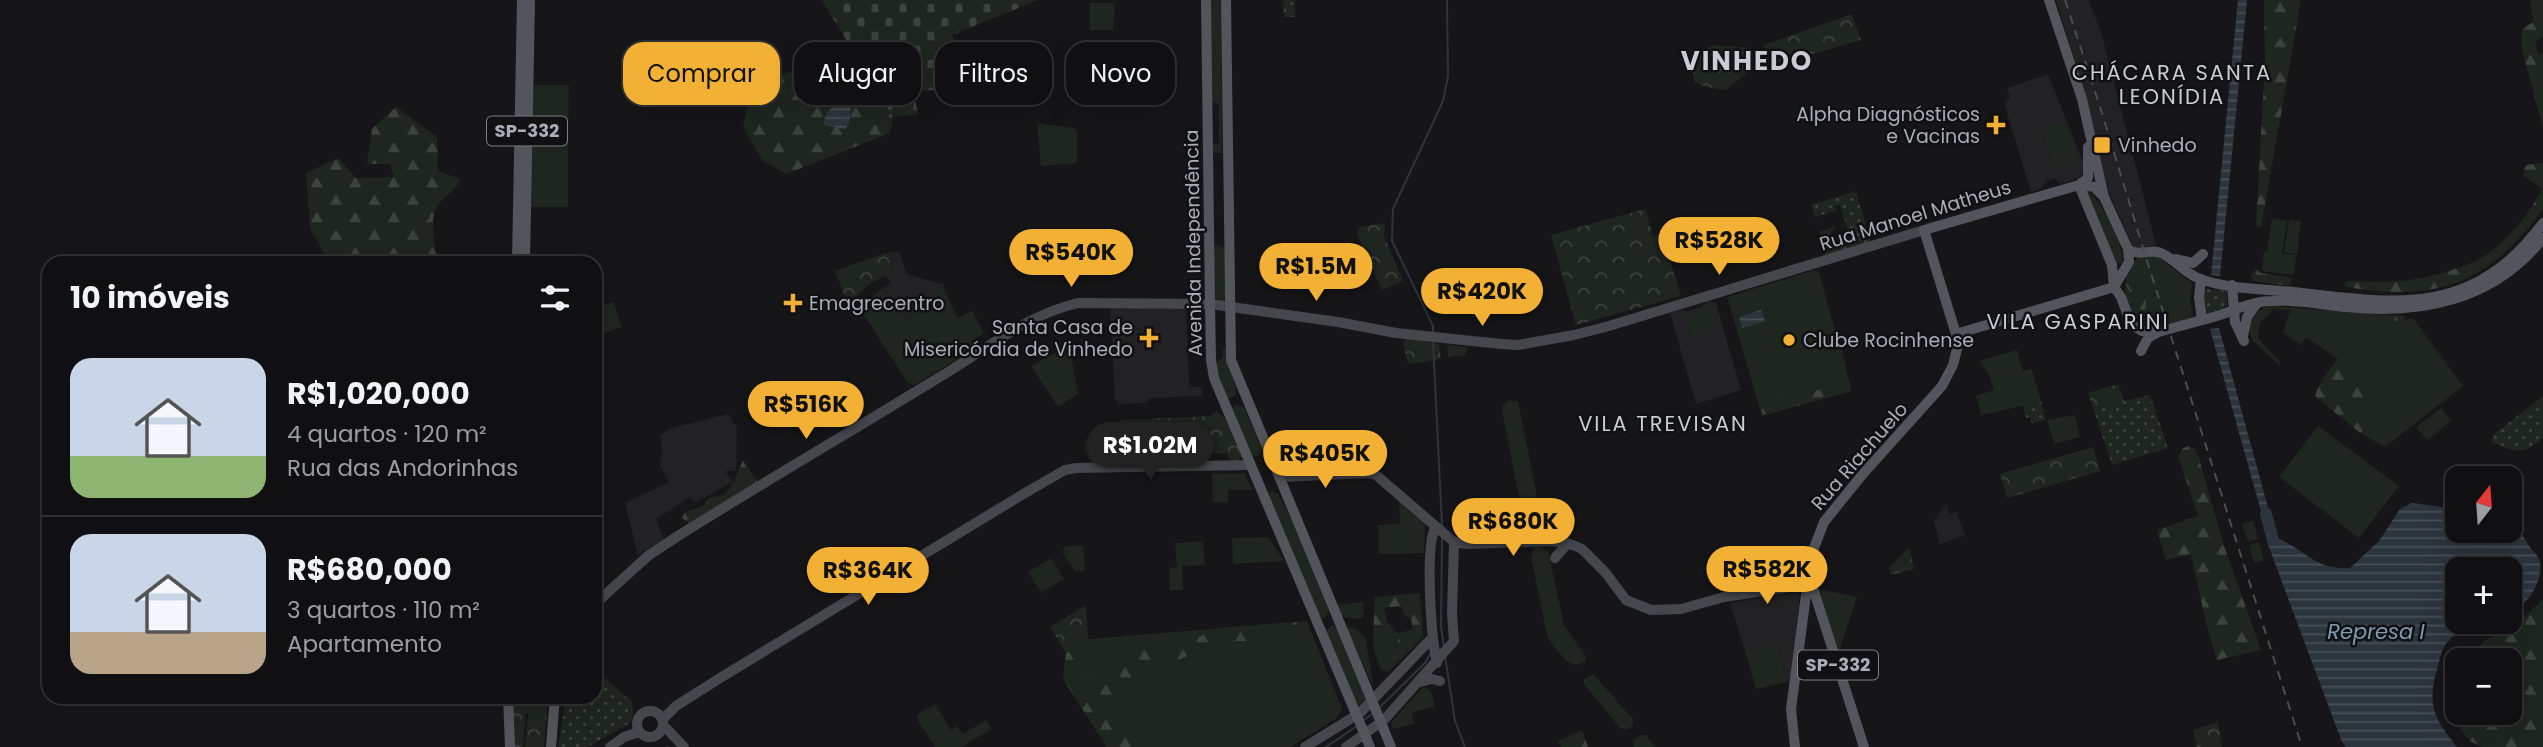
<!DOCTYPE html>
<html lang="pt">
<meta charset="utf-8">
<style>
:root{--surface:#101012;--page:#1e1e20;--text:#f1f3f6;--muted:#9c9d9f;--line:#303032;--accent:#f2b134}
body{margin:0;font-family:Poppins,sans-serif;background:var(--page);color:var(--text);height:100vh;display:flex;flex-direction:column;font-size:26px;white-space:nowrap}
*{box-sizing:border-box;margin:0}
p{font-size:23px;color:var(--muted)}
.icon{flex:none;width:38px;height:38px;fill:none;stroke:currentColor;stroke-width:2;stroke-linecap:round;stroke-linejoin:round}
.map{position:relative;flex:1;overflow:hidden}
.side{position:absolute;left:42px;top:256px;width:560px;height:448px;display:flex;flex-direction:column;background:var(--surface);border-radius:21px;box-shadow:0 7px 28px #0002,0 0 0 2px var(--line)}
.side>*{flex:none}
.top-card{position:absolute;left:623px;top:42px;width:665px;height:63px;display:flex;gap:14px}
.needle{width:46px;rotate:17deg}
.buttons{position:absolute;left:2445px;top:466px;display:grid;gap:14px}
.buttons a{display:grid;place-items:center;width:77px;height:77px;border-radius:14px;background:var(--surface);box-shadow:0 7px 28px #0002,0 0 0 2px var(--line);font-size:35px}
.price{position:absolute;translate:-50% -60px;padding:0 16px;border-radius:24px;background:var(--accent);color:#111;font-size:23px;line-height:46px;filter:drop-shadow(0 2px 4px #0008)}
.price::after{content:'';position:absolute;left:50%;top:42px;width:21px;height:16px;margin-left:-10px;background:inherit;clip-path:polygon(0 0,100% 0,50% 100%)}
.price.current{background:#222;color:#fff}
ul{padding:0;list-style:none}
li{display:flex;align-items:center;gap:21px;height:175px;padding:0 28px}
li+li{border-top:2px solid var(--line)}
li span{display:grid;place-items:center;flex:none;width:196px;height:140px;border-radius:21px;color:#555}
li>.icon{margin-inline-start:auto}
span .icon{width:84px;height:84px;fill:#fffc;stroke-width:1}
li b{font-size:30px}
h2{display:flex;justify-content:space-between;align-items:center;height:84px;padding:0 28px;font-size:30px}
.pill{padding:0 24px;border-radius:21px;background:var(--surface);box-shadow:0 7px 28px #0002,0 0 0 2px var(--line);font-size:24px;line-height:63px}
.pill.current{background:var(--accent);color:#111}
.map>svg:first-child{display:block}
</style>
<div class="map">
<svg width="2543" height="747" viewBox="0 0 2543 747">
<defs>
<pattern id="forest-firs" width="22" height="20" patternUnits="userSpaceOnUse" patternTransform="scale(1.75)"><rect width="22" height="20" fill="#1e261f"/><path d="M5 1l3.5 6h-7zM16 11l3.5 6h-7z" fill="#3c433d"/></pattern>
<pattern id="cemetery-stones" width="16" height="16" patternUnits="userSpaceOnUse" patternTransform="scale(1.75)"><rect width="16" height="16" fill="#1e261f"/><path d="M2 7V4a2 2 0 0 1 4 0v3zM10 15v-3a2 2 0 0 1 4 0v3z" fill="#3c433d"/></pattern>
<pattern id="park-crowns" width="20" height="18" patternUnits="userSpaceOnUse" patternTransform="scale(1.75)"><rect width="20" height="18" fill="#1e261f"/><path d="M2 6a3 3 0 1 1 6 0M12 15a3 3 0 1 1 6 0" fill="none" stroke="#3c433d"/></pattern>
<pattern id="garden-dots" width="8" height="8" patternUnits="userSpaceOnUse" patternTransform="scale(1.75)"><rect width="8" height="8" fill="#1e261f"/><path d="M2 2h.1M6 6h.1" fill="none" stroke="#3c433d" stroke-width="1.8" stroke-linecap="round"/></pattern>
<pattern id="water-rules" width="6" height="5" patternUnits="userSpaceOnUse" patternTransform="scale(1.75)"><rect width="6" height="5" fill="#2c353c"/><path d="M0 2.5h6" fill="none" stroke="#485056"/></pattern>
</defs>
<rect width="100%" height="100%" fill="#161618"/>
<!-- built -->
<path fill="#222225" d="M2056,0H2089L2103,39L2156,245L2135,250L2111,198L2100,163L2081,81Z
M2048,74L2083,162L2084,170L2081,176L2076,179L2059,184L2056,178L2046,181L2042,188L2031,192L2004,103L2010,97L2007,88Z
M899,251L907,274L945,285L908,321L882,289L891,282L883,275L893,270L886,253Z
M1708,300L1716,303L1741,390L1696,404L1670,313L1681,310L1687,311L1702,307Z
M1111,307L1186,308L1189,387H1202V396L1149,398L1147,403L1119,404L1115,399L1110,309Z
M728,414L737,428L736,471H725L733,482L694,503L690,497L656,519L664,539L638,555L625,503L669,482L660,466L662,450L660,435L672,428Z
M1946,504L1950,514L1957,512L1965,535L1940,544L1934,521Z
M1797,592L1800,596L1790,681L1787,682L1777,644L1745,651L1730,603Z"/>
<!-- grass -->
<path fill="#1e261f" d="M1209,0H1221L1222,153H1210V145L1219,144V106L1210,98Z
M1090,3H1115L1113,30H1090Z
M531,85H569L568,123H530Z
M2064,122L2065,126H2068L2079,162L2075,163V166L2060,171L2059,168L2054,169L2043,133L2048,131L2047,127Z
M1037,123L1073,128L1077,131V163L1041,166Z
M530,140L568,141V207H529Z
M2088,192C2102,199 2126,248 2122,264L2116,263L2086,195Z
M2272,218L2287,221L2282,253L2296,255L2294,275L2262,271L2264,251H2267Z
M2289,220L2301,221L2297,254L2284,252Z
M1218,245L1225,249L1226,297L1223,301L1214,298V247Z
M2152,254C2161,257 2181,276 2192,283L2190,301L2193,317C2180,321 2163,329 2150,327C2124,325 2116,275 2137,259C2141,256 2147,255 2152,254Z
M1814,270L1819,273L1852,391L1762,416L1727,297Z
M943,287L958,318L972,311L984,333L975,339L980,346L914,385L907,382L861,310L862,304L882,289L908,321Z
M613,302L622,327L596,336L595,307Z
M2272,306L2383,315L2377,317L2339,360L2306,337L2301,345L2283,333L2290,310L2272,309L2269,315L2260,322L2258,338L2280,362L2279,365L2253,341L2248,328C2253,316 2258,308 2272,306Z
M1711,307L1718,329L1691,338L1684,315Z
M2413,318L2463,386L2385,447L2360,433L2370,425L2344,366L2357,347L2381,320L2403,321Z
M1069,345L1078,394L1058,407L1031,366Z
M1223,348H1226C1227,364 1237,385 1236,395L1231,398L1226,396L1214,364L1223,357Z
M2017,350L2023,371L2032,369L2041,402L1981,415L1976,396L1994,390L1989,375L1979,361Z
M1509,400L1518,402L1544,531L1540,537L1531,535L1525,528L1502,410L1503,405Z
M1236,405L1244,407L1262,450L1259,456H1250L1232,409Z
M2441,408L2451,421L2427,440L2416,427Z
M2075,415L2080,437L2054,444L2047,420Z
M2318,426L2399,486L2359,538L2279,477Z
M1244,473L1252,490H1228V502H1213L1212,474Z
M1272,491L1278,494L1293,523L1329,611L1325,617H1320L1269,496Z
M1399,500L1425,520L1424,553L1379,554L1378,525L1400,524Z
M2253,521L2258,539L2248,542L2242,524Z
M1268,537L1284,561L1233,564L1232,538Z
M1203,541L1205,565L1182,566L1183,590H1170L1169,568L1177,567L1175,543Z
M2259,542L2264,560L2254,563L2249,545Z
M1066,546H1083L1085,571H1075L1062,552Z
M1539,546L1548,551L1564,625L1586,657L1585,662L1576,665L1567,662L1548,639L1531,557L1534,547Z
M1051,558L1064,579L1041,593L1028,572Z
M1818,589L1857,597L1838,654Z
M1363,602L1364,616L1360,619L1342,617L1336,605Z
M1307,621L1342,709L1337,718L1290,747H1107L1063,679L1066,653L1088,639Z
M1332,625L1337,628L1366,700L1357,707L1325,631Z
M1349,627L1357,629L1365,638L1374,688L1347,629Z
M1396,632L1400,633L1396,648L1410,650L1388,672L1381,670L1374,650L1373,634L1378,637Z
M1777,643L1787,682L1756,689L1745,651Z
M1593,674L1633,719V725L1628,730L1620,728L1584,684V679Z
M1424,686L1431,692L1435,707L1412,712L1414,724L1392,729L1391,722Z
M935,704L951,730L957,726L963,734L986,720L992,729L961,747H935L917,719V715Z
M1641,735H1646L1655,747H1634L1633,740Z"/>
<!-- forest -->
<path fill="url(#forest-firs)" d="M2264,0H2301L2261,228L2256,226L2265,61Z
M2530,0H2543V36L2535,42L2538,53L2543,54V128L2522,50V29L2533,22Z
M852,47L893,117L890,133L786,174L762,160L743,127L749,102L759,89L757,83L801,68L809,77Z
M396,107L437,137L438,171L460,179C457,191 445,195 438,205C428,219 436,247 437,262H329L310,228L306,173L338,158L356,178L394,177L390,164H367L372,129Z
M2543,163V209C2504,261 2467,292 2399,292C2381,292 2362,289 2344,287L2346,281C2364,281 2383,283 2400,281C2425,279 2462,269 2483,257C2505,243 2532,212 2542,188L2523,176L2525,165Z
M2134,268C2142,290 2152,298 2141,322L2134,313L2138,305L2126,285Z
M2256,269L2261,273L2292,278L2288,286L2253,281L2251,275Z
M2383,315L2405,316L2403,321L2381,320L2357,347L2344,366C2360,387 2366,399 2370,425L2360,433L2315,396C2324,368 2357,339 2377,317Z
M1832,325L1841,345L1850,388L1813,401L1807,396C1816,387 1828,390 1840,388L1844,375L1829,328Z
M1797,391L1804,396L1802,405L1763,415L1761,409L1776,406L1780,397H1785Z
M2189,446L2195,449L2199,458L2223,543L2261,650L2217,660L2206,623L2191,554L2166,560L2157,530L2198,516L2178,456L2183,448Z
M743,460L759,484L690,525L682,518L685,512L703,506L709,498L724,495L734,482Z
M1420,593L1423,636L1410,650L1396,648L1400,633L1413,629L1411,619L1404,615L1401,606L1384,608L1387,622L1396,632L1378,637L1373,634L1375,597Z
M2543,599V747H2483L2471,742L2453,720L2450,686L2457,677V712H2510V660H2470L2483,642L2523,618Z
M1297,622L1295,629L1270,630L1252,641H1227L1165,665L1150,675L1129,678L1113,686L1110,711C1125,721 1118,731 1134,740L1136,747H1107L1063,679L1066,653L1079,645L1081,648L1075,671L1081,677L1091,678L1094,674L1110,671L1133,653L1184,644L1217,628Z
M1582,730L1588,747H1561L1558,741Z"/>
<!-- cemetery -->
<path fill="url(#cemetery-stones)" d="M822,0H1038L952,35L983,90L962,98L960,93L935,90L913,91L918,114L893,117Z"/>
<!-- park -->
<path fill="url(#park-crowns)" d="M1852,14L1861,40L1770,66L1764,45Z
M1714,45L1751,48L1755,67L1725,90L1706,87L1694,82L1692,67L1705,49Z
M1645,209L1653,236L1693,224L1701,251L1670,260L1681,296L1576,325L1551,235Z
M1385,223L1384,236L1403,281L1382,290L1357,234L1359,227Z
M886,253L893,271L868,285L848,304L835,271Z
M1408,338L1439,344L1441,359L1411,364L1407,361L1403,342Z
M1447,345L1467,347L1466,355L1449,357Z
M2118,384L2124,401L2093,408L2088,393Z
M1217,411L1226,420L1242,457L1237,462L1228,458V453L1108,456L1098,464L1091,463C1076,439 1087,439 1105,422L1110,426L1122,420L1211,416Z
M2093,447L2100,471L2007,498L2000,474Z
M1909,547L1914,569L1891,575L1889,568Z
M1086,605L1088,639L1066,653L1050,627Z
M512,697H548L544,747H525L528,714H532L526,713L523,747H512V703L520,710L516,706Z
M2218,722L2222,747H2197L2193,730Z"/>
<!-- garden -->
<path fill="url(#garden-dots)" d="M1283,0H1295V17H1284Z
M1856,191L1871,242L1826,256L1819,232L1836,226L1826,239L1829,248L1845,245L1850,237L1840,205L1834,206L1836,211L1815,217L1811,205Z
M2206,289L2227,291V305L2222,309L2205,313L2203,292Z
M2150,395L2168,448L2112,465L2093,408Z
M2543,396V438C2522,456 2517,453 2492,442L2493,435Z
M2041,402L2046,420L2031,423L2029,417L2026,418L2023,406Z
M595,669L632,702L633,713L630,723L588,747H558L566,697L595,696Z"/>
<!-- water -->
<path fill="url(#water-rules)" d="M2238,0H2247L2220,276L2211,275Z
M846,103L851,109L849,124L845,129L824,125C824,110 833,106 846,103Z
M1761,310L1765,321L1742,328L1739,317Z
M2219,328L2273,526L2266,529L2210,329Z
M2412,503L2457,509V530H2510V521C2519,529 2524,538 2530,547C2533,552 2539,556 2540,561C2543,584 2527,604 2510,615V569H2457V621H2498C2487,626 2459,633 2451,638C2444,644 2441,653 2439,662C2427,703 2431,714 2457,747H2346L2342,742L2267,542L2277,538C2306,550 2316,571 2350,568L2379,541L2400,509Z"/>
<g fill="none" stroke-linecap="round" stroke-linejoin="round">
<!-- stream -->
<path stroke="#2c353c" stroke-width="2" d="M1433,333V326L1392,241L1393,209L1443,101L1448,76L1447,0
M1433,342L1442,525
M1442,538L1441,627L1444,647
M1445,656L1455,721L1465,747
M1380,707L1425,663L1431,653
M1364,720L1373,713
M667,747H668
M1326,747L1357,726"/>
<!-- river -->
<path stroke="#2c353c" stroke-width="12" d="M2266,514L2273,540"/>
<!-- secondary -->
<path stroke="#45474d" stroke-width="10" d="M1279,477L1370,473L1376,475L1454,542L1467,544L1552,541L1573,545L1582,549L1605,572L1626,600L1651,610L1681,609L1724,597L1804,585
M1435,528C1425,549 1431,638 1437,663
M1555,558L1568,543
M595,604L649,555L678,536C764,482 852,431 938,378C984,351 1026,315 1078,303L1210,304L1338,322L1396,333L1501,344L1518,345L1574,335L1609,326L1924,230
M1420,682L1432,679L1440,681
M637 724a13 13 0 1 1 26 0a13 13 0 1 1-26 0Z
M662,720L676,706L720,678L1025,493L1065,470L1076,468L1251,465
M663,725L684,747
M610,747L624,737L639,732
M1305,747L1360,713L1431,639
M1346,747L1384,720L1454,641L1452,614L1454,542"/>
<!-- primary -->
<path stroke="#53555c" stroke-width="10" d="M1206,0L1210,304L1211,360L1214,378L1370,747
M1226,0L1231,360L1391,747
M2049,0L2082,99L2104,197L2128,249L2129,262L2114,287
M2079,185L2112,265L2114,287L2121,297L2131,324L2142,331L2159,332C2179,326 2200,321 2220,315C2237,309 2254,301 2272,301C2296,299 2322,305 2346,307C2421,315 2495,300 2543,238
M2079,185L2088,178V147
M2128,249C2141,258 2151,247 2163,254C2175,260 2184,272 2198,278C2224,289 2264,289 2293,292C2398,304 2472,318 2543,223
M2176,259L2193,263L2203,254
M517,262L522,0
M525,262L530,0
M2201,279L2199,297L2202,320
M2232,285L2235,322L2244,341
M1956,334L2114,287
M2243,336L2247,317L2257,303
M2141,351L2148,338L2157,333
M1810,579L1814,548L1824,522L1862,475L1942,386L1953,365L1957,349L1956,334L1924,230L2079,185L2094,187L2104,197
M1810,579L1864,747
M508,696L510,747
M551,747L555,696
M1795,747L1791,709L1807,587"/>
<!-- rail -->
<path stroke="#4a4c52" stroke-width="2" stroke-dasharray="9 7" stroke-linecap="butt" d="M2065,0L2102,113L2147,261L2302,747"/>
</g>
<!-- markers -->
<g fill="#f2b134" stroke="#111113" stroke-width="2.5">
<path d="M1992.5 114.5h7v7h7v7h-7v7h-7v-7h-7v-7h7z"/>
<rect x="2093" y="136" width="18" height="18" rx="3.5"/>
<path d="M789.5 292.5h7v7h7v7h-7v7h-7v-7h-7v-7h7z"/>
<path d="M1145.5 327.5h7v7h7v7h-7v7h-7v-7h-7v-7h7z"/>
<circle cx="1789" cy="340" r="7"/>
</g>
<g text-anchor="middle" stroke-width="5" stroke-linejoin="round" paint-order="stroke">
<!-- shield labels -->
<g fill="#111113" stroke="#7b7e86" stroke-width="2">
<rect x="487" y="116.5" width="80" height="29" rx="5"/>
<rect x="1798" y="650.5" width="80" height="29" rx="5"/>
</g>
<g font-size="18" font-weight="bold" fill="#a8adb8">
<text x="527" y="137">SP-332</text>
<text x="1838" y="671">SP-332</text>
</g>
<!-- poi labels -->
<g font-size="19" fill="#a8adb8" stroke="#111113" text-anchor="start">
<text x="1980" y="121" text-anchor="end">Alpha Diagnósticos<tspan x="1980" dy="22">e Vacinas</tspan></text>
<text x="2118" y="152">Vinhedo</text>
<text x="809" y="310">Emagrecentro</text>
<text x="1133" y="334" text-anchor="end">Santa Casa de<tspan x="1133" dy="22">Misericórdia de Vinhedo</tspan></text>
<text x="1803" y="347">Clube Rocinhense</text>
</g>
<!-- street labels -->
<g font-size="19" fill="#a8adb8" stroke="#111113">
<text transform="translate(1915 215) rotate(-17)" y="7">Rua Manoel Matheus</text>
<text transform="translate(1193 243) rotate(-91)" y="7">Avenida Independência</text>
<text transform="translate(1859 456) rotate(-49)" y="7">Rua Riachuelo</text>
</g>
<!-- neighbourhood labels -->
<g font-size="21" letter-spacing="2" fill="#c9ccd4" stroke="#111113">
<text x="2172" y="80">CHÁCARA SANTA<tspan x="2172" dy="24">LEONÍDIA</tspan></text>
<text x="2078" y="329">VILA GASPARINI</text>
<text x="1663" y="431">VILA TREVISAN</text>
</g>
<!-- water labels -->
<g font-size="21" font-style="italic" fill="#7f9bb3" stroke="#111113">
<text x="2376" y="639">Represa I</text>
</g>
<!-- district labels -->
<g font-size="26" font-weight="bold" letter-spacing="2" fill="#c9ccd4" stroke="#111113">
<text x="1747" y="70">VINHEDO</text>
</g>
</g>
</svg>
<div class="buttons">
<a><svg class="needle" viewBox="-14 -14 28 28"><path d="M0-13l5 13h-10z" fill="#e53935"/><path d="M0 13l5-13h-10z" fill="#9c9d9f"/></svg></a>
<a>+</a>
<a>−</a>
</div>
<b class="price" style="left:1719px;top:277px">R$528K</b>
<b class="price" style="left:1071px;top:289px">R$540K</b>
<b class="price" style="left:1316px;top:303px">R$1.5M</b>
<b class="price" style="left:1482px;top:328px">R$420K</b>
<b class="price" style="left:806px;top:441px">R$516K</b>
<b class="price current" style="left:1150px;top:482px">R$1.02M</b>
<b class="price" style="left:1325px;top:490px">R$405K</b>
<b class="price" style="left:1513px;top:558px">R$680K</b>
<b class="price" style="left:1767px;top:606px">R$582K</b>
<b class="price" style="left:868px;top:607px">R$364K</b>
<div class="top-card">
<a class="pill current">Comprar</a>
<a class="pill">Alugar</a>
<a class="pill">Filtros</a>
<a class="pill">Novo</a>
</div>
<section class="side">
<h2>10 imóveis<svg class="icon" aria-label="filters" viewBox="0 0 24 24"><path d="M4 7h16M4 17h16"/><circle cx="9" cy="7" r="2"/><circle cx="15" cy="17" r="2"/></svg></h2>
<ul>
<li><span style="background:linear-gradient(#c9d6e8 70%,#8fb573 0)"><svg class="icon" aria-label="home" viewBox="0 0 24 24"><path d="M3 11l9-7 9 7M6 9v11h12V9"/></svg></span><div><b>R$1,020,000</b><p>4 quartos · 120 m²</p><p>Rua das Andorinhas</p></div></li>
<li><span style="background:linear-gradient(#c9d6e8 70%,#b9a48a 0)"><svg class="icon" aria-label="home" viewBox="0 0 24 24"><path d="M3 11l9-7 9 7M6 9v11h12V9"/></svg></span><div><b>R$680,000</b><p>3 quartos · 110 m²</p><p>Apartamento</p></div></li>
</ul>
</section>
</div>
